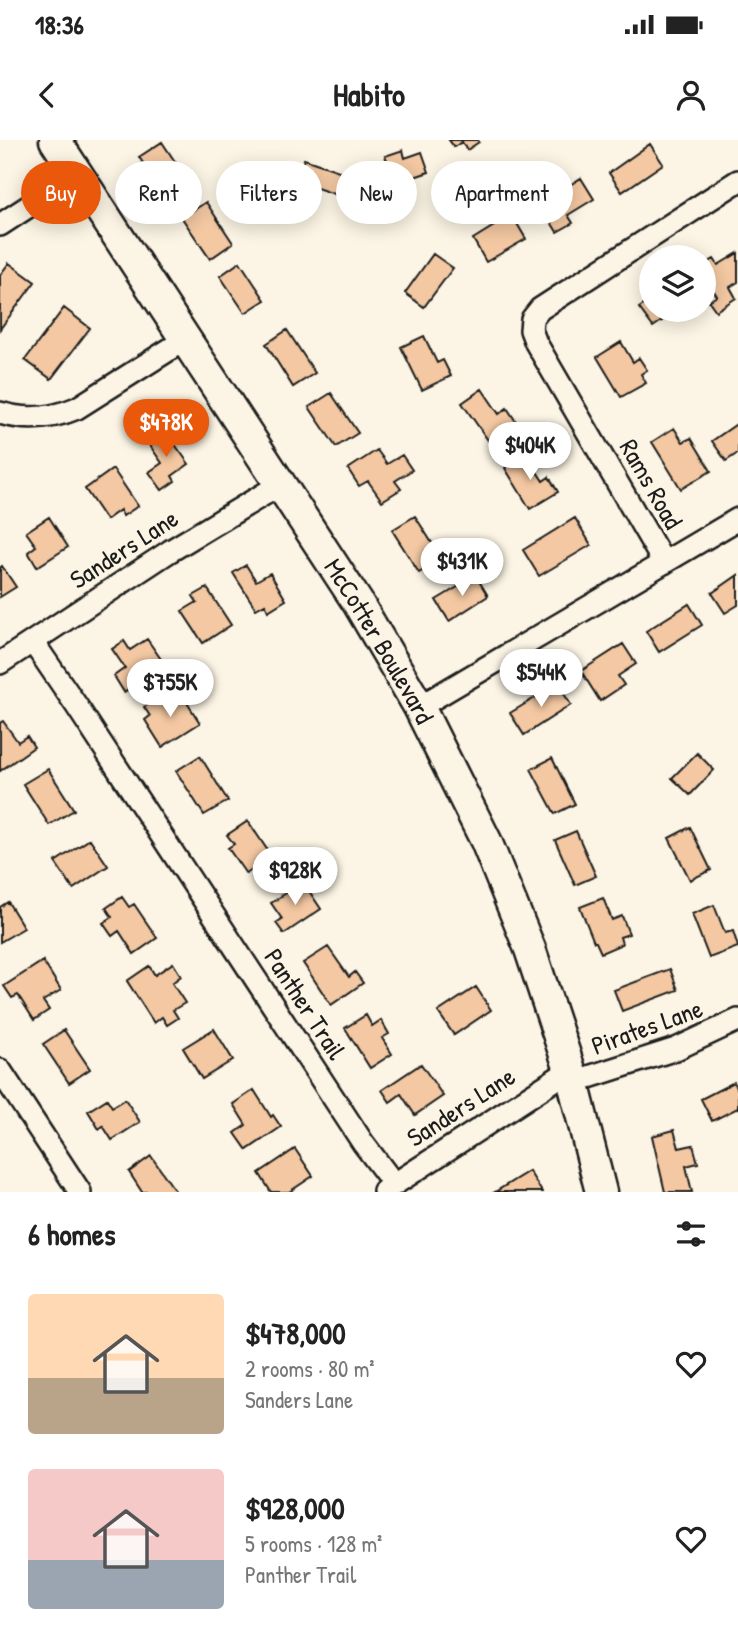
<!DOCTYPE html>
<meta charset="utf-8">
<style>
:root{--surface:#fff;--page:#f6f6f6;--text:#222;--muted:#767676;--accent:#ea580c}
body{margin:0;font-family:"Patrick Hand",sans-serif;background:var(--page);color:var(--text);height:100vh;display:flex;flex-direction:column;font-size:26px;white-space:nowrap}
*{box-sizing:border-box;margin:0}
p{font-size:23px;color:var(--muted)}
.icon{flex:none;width:38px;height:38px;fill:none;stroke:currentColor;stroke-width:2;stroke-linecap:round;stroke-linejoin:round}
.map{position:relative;height:1052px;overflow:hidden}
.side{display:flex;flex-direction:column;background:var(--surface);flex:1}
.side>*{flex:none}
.guide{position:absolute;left:21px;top:21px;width:696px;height:63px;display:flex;gap:14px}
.controls{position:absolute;left:639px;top:105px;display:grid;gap:14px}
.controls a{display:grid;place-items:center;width:77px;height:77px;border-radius:50%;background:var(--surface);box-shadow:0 4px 18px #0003;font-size:35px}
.price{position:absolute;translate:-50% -60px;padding:0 16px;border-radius:24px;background:#fff;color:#222;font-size:23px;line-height:46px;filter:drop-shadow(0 2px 4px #0008)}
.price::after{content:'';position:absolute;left:50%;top:42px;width:21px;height:16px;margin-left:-10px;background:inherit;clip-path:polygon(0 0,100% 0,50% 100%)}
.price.on{background:var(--accent);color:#fff}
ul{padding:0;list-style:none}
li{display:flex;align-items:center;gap:21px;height:175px;padding:0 28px}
li span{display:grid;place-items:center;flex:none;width:196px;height:140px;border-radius:7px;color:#555}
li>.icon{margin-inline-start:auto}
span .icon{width:84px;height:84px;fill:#fffc;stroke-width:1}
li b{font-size:30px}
h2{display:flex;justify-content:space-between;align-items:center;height:84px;padding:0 28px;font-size:30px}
.pill{padding:0 24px;border-radius:32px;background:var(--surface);box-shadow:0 4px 18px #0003;font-size:24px;line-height:63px}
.pill.on{background:var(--accent);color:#fff}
.status{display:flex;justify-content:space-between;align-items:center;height:49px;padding:0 35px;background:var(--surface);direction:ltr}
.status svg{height:19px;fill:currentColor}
header{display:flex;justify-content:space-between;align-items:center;height:91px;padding:0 28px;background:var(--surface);font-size:32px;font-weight:700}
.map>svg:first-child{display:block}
</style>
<div class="status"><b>18:36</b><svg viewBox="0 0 49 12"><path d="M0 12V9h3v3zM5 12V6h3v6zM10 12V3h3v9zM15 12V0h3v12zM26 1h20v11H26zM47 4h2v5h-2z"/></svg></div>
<header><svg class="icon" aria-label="back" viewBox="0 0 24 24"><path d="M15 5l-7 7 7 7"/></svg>Habito<svg class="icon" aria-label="person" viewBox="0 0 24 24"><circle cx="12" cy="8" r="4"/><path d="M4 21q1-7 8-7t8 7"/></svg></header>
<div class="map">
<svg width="738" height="1052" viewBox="0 0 738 1052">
<rect width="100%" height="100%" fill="#fcf5e5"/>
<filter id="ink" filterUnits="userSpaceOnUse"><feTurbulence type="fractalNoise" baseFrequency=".0143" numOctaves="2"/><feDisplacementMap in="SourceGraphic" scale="14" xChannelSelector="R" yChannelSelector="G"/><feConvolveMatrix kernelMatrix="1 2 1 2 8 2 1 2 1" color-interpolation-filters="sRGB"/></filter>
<g filter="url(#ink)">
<!-- building -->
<path fill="#f3c8a2" stroke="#1c1c1c" stroke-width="2" d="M449,0H478L479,2L467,10L462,2L454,7Z
M162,2L190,44L167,59L139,17Z
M650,4L663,24L622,52L609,33Z
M403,10L405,18L422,12L429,32L381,48L373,25L387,20L385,16Z
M304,19L351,35L343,57L296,41Z
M581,38L594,59L568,75L573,83L557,92L540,64Z
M206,62L233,103L210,119L182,78Z
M512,75L526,99L486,122L473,99Z
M738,113V142L730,147L736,158L716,171L709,161L717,156L704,135V125L714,119L718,125Z
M433,114L453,128L424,167L405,153Z
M240,122L265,160L245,173L220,136Z
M9,123L35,142L0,189V135Z
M651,160V170H678L653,187L639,168Z
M64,168L90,188L51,239L25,220Z
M287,190L315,233L293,247L266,204Z
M424,196L437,223L443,220L451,236L422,250L401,207Z
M621,202L633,222L639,218L647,230L641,234L646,243L621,257L597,217Z
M482,249L499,274L507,268L517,283L490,303L462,263Z
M331,253L358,293L336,307L309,267Z
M738,283V313L726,321L712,301Z
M163,288L189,324L172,336L175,341L162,350L149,332L162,323L146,300Z
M674,288L683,302L691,298L711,331L681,349L652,302Z
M377,310L387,324L402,315L412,330L395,341L401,349L382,361L368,341L359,346L348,329Z
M526,315L543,341L549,337L558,352L530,369L505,328Z
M113,329L138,366L123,376L120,370L106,380L85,349Z
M415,376L442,419L419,433L392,390Z
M49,377L68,407L37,427L28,412L36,406L26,392Z
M575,378L591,405L539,436L523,410Z
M246,425L256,441L270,433L286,460L268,471L265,464L256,469L233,433Z
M2,426L16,447L0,457V428Z
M738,435V465L725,473L712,453Z
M476,436L488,456L449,481L436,460Z
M207,448L231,485L203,503L182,471L197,462L193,456Z
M689,464L702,485L659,512L646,491Z
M147,499L165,525L124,552L114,536L125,528L112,509L124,501L130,510Z
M623,504L636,524L618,536L624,545L600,561L581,531Z
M558,544L571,565L524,595L510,573Z
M165,554L172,565L184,558L200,583L162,607L145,580L150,576L144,567Z
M3,581L18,602L27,596L34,607L0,631V583Z
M697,613L714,630L690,655L672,638Z
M200,616L228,661L204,675L176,631Z
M552,618L575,664L555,674L531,629Z
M48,629L74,670L49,685L23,644Z
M248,681L272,717L246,734L228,708L234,704L227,695Z
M690,687L711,730L690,740L669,698Z
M576,691L596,736L575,745L555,700Z
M90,699L108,726L73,749L55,722Z
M303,742L321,769L284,794L276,783L282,779L271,763Z
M122,757L129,767L134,764L157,798L134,814L119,791L112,796L103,783L112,777L106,768Z
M603,758L612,780L622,776L629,794L620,797L622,804L601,813L596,802H594L580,767Z
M8,762L24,788L0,802V767Z
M714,765L725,793L733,791L738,807L709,818L692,774Z
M328,807L349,837L355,832L363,843L331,865L303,823Z
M43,821L61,850L43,861L49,870L34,880L18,855L12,858L4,846Z
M173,823L181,836L172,843L185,863L173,870L178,878L167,885L162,877L154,883L127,841L149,826L155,835Z
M670,829L678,850L622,871L614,850Z
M476,847L491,870L454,895L438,872Z
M366,875L372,886L381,880L389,894L382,898L392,914L370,928L345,888Z
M214,889L233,920L202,939L183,908Z
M64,890L90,929L69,943L43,904Z
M421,924L443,956L415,975L401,954L390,962L382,950Z
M734,942L738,950V968L712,981L701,959Z
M254,950L271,977L273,975L281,987L247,1010L235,993L246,985L233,964Z
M107,959L112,967L125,959L140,982L112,1000L103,986L99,989L88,971Z
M674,990L679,1008L693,1005L698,1023L686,1026L692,1052H665L652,996Z
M295,1009L313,1036L289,1052H271L259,1033Z
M151,1016L176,1052H142L129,1032Z
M529,1031L542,1052H495Z"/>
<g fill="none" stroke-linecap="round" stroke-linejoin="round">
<!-- street casing -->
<g stroke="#1c1c1c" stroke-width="26">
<path id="street" d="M0,85L78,34
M0,273C27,281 51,279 77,268L186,199
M664,423L536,203L531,190L532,179L540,169L738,41
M33,502L76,565L363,1003L394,1044
M0,523L170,411L281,344
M419,567L738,379
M0,930L80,1052
M573,942L676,909L738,880
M384,1051L570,930"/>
</g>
<!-- secondary casing -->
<g stroke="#1c1c1c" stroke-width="35">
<g id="secondary">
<path id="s1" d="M55,0L358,463L419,567L486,701L530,809L570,930L601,1052"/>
</g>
</g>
<!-- street -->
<use href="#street" stroke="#fcf5e5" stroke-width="21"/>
<!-- secondary -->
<use href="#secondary" stroke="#fcf5e5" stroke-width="30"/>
</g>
</g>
<g text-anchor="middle" stroke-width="7" stroke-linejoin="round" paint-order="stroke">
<!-- street labels -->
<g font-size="26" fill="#1c1c1c" stroke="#fcf5e5">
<text transform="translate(651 344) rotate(60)" y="9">Rams Road</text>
<text transform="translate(124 409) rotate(-33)" y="9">Sanders Lane</text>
<text dy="9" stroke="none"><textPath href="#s1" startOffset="597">McCotter Boulevard</textPath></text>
<text transform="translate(305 864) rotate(57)" y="9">Panther Trail</text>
<text transform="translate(647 887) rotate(-20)" y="9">Pirates Lane</text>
<text transform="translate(461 967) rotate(-33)" y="9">Sanders Lane</text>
</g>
</g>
</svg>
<div class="controls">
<a><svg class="icon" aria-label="layers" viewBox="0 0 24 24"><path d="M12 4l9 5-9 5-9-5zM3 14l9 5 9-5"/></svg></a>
</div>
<b class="price on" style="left:166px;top:319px">$478K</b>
<b class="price" style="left:530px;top:342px">$404K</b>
<b class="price" style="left:462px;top:458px">$431K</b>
<b class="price" style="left:541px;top:569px">$544K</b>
<b class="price" style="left:170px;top:579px">$755K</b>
<b class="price" style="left:295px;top:767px">$928K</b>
<div class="guide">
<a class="pill on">Buy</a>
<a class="pill">Rent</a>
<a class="pill">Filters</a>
<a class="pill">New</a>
<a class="pill">Apartment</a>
</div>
</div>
<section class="side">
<h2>6 homes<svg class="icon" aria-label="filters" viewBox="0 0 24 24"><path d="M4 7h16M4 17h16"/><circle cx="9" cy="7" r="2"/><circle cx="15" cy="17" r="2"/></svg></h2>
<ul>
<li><span style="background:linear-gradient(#ffd9b3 60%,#b9a48a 0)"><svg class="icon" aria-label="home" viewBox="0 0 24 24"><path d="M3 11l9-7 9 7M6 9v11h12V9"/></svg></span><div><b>$478,000</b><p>2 rooms · 80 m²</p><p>Sanders Lane</p></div><svg class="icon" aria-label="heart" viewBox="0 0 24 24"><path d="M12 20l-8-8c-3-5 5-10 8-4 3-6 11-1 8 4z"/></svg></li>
<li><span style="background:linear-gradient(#f6c9c9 65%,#9aa5b1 0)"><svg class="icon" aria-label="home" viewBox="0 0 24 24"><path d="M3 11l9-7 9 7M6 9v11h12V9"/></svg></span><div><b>$928,000</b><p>5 rooms · 128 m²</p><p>Panther Trail</p></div><svg class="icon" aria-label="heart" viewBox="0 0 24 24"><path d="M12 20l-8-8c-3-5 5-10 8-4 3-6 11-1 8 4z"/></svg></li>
</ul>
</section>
